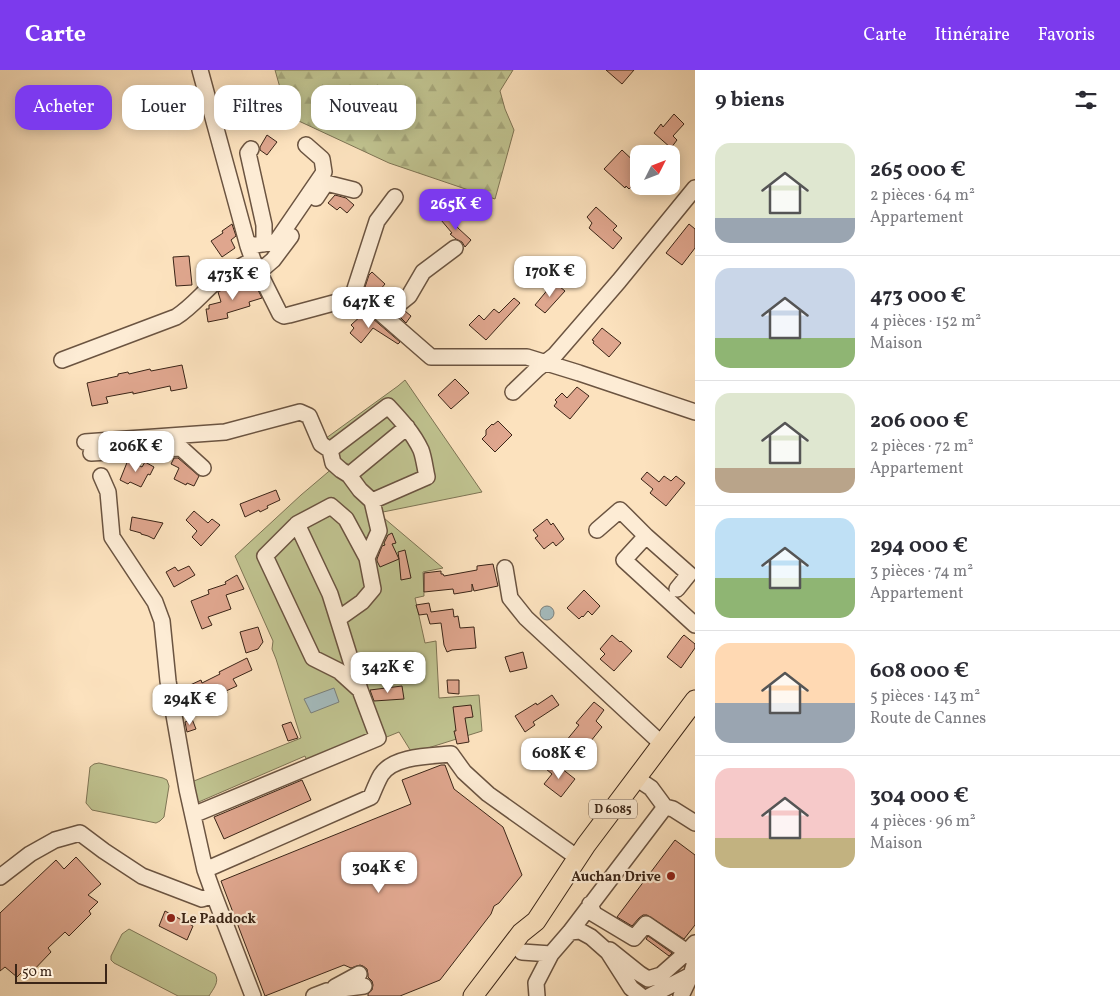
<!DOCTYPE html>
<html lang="fr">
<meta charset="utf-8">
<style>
:root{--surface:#fff;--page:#f7f7f7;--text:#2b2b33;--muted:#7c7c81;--line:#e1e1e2;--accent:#7c3aed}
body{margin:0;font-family:Vollkorn,serif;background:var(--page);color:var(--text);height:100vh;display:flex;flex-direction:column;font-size:19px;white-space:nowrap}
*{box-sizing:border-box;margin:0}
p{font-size:16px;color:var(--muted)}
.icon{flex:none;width:28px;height:28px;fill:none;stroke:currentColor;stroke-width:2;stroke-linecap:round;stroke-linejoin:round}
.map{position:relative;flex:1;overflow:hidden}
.details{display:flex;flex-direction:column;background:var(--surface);width:425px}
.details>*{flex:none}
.top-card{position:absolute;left:15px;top:15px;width:475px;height:45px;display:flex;gap:10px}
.needle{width:32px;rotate:48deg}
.controls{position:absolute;left:630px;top:75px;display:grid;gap:10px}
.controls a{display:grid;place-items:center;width:50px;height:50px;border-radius:10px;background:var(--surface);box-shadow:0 2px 12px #0003;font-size:25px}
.scale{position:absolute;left:15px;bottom:12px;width:92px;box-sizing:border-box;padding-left:5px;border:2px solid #3b2517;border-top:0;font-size:14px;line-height:18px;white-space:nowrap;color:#3b2517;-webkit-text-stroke:4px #fdecd5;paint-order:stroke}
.price{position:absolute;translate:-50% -42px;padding:0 11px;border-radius:10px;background:#fff;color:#222;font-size:16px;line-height:32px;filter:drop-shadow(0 1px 2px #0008)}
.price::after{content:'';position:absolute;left:50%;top:30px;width:15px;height:11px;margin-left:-8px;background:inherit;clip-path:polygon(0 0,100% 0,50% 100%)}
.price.current{background:var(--accent);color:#fff}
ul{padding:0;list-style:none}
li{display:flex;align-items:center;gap:15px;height:125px;padding:0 20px}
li+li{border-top:1px solid var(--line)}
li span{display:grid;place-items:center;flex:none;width:140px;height:100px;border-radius:15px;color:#555}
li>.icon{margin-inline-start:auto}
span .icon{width:60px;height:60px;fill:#fffc;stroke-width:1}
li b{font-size:21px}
h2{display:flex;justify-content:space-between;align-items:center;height:60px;padding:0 20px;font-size:21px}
.pill{padding:0 18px;border-radius:15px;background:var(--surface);box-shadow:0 2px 12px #0003;font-size:18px;line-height:45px}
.pill.current{background:var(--accent);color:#fff}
header{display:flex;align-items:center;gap:30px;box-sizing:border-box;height:70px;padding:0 25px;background:var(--accent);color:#fff}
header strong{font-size:24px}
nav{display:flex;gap:28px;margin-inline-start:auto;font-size:18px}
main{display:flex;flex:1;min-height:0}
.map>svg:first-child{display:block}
</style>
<header>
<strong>Carte</strong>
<nav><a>Carte</a><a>Itinéraire</a><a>Favoris</a></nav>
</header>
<main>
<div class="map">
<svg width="695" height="926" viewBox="0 0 695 926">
<defs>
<pattern id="forest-firs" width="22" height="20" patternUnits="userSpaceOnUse" patternTransform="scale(1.25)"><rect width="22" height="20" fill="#c0c390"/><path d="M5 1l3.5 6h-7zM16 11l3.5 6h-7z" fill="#a6a77b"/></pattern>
</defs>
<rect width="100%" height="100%" fill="#fce2be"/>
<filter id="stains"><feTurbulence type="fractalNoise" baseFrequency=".004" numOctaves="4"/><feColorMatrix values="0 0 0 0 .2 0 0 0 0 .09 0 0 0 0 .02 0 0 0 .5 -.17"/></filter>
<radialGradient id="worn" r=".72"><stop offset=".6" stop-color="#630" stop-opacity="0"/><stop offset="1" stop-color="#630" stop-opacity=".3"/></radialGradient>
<!-- green -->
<path fill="#c0c390" stroke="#7e7454" d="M405,310L482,422L378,443L443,498L423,502L424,526L415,528L425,573L436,571L439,628L479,625L482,661L412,683L399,662L310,698L305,686L194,734L189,713L301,668L276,589L272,579L273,571L235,486L301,425L334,397L322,371L398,316Z
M99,693L163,708L167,710L169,716L164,747L160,751L156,753L92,740L86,733L90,697L94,694Z
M129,859L215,904C220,912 213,919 209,926H178L114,893L111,890V886L122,864Z"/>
<!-- forest -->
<path fill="url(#forest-firs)" stroke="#7e7454" d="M275,0H513L500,21L505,39L514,60L495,129L389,93L288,46Z"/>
<!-- water -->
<path fill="#a4bbbd" stroke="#7a7f7b" d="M540 543a7 7 0 1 1 14 0a7 7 0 1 1-14 0Z
M334,618L339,632L311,643L304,629Z"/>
<!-- building -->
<path fill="#dfa68e" stroke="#3b2517" d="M606,0H634L622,14Z
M674,44L684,54L673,66L677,70L671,78L654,63L661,54L663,57Z
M267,65L277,72L267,85L260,80V77Z
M622,80L639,96V109L629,119L626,116L625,118L604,99Z
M335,125L346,128L354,135L347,143L340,137L337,140L328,133Z
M596,137L617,156L613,160L622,168L613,179L589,158L592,153L587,147Z
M449,144L458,158L471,170L465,177L462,172L456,169L450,164L452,163L441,150Z
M232,154L236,166L231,170L235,178L222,187L211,171L223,163L222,161Z
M689,154L695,159V178L682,195L666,183Z
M189,186L192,215L176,216L173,187Z
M372,202L385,214L379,221L380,223L375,228L363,223L369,205Z
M249,211L250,215L254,214L255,219L257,218L262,228L249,232L250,236L227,243L228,248L208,252L206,239H209V235L221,232L218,222L222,220V219L225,217L243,213L246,214Z
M554,212L565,221L545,243L535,235Z
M514,228L520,233L486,270L469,255L479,245L484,250L494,239L499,243Z
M405,241L411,246L406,253L399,246Z
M363,244L372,248L400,272L398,274L373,258L361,273L350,263L354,258L351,255Z
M602,258L621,273L609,287L593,273L594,271L592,270Z
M182,295L187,318L171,321L170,316L133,324V322L106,327L108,333L92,336L87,313L118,306V304L128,302L129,304L150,299L151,301Z
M455,309L469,323L451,339L438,325Z
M577,317L589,326L570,349L554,336L557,332L555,330L562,323L567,328Z
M498,351L512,365L495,382L482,369L486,365V360L492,354L493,355Z
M174,388H178L199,406L194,416L187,413L186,415L174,409L179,398L171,394Z
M128,390L142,397L145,392L154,397L150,405L148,404L141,417L130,412L128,414L120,410Z
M647,402L659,412L664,406L671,411L676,406L685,413L666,436L650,423L653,419L641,409Z
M276,420L280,430L267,436L268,438L260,442L259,440L245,447L240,434Z
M194,441L208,453L212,449L220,455L201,476L192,467L197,461L186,450Z
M132,447L163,453L154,469L148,466L141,464V463L130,460Z
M547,449L551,455L553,453L564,469L556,476L553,472L544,479L535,468L538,466L533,460Z
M392,463L396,473L392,474L399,489L398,482L405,480L411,508L401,510L399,489L380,497L377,491V489L382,476L385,475L384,473L388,465Z
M493,494L498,516L474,521L472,514V521L454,524L453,519L424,522V503L441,501V504H443L444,506L477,500V496Z
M189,496L195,505L174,517L166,502L175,497L178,501Z
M237,505L244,519L226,525L231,539L208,547L212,555L202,559L191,531L209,524L208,520L226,514L225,512Z
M584,520L600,536L592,545L588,541L583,547L582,546L579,549L567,538Z
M429,533L431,542L453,539L454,547L458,546L460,558L474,557L476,578L452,580L447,582L444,575L441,553L430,554L427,544L419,545L416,535Z
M258,557L263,572L258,579L246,583L240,562Z
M612,565L620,572L621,571L632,581L614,601L600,589L605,584L600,579Z
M684,565L695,574V578L681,598L667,587L682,567Z
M523,582L527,598L510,602L505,587Z
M247,588L252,600L233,609L237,616L226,621L227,623L196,638L187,621L190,619L188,616L201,610L202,613L220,604L219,602Z
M447,610H459V624L448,623Z
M402,616L404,629L374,631L370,620Z
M552,625L559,635L533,652L535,655L525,662L515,646L536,633L537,635Z
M594,632L604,640L596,651L602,657L583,681L579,678L577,680L566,671L579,655L576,653Z
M471,635L473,647L465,648L469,672L457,674L454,661H456L453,637Z
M192,649L196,659L187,662L185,652Z
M291,652L298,668L288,671L282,655Z
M552,691L575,709L561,727L544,714L552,704L546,699Z
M441,695H445L454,719L503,757L522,805L499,833L494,836L491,844L440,910L400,926H368V924L372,920L373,915L372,911L368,907V904L367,899L363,896L360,895L351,898L344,895L265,926L221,811L411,734L402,710Z
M302,710L311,730L224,769L214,747Z
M675,770L695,785V855L684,869L647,845H643L639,848L632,856L617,847Z
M76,787L101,814L88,825L98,832L89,841L91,844L69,866L65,862L48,878L51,882L29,905L24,900L17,907L5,897L0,901V843L56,790L64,799Z
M165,841L193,856L187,870L159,856Z
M648,866L672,883L669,886L646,869Z"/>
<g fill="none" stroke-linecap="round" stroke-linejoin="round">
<!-- minor casing -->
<g stroke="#6b5441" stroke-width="18">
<path id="minor" d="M200,0L248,176L253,190L280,244L284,246L289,245L352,228L377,240L431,287H527L579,303L695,342
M251,79L248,83L264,155V174
M316,128L326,113L354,120
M248,176L276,172L324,102L322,89L306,75
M259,202L273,190L291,166
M352,228L377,151L395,127
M384,246L409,226L423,202L455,178
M62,290L176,247C190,238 200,226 212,215C225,205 239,197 253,190
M513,322L537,299L555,285L619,211L695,118
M388,336C401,350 413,363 421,380C424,388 425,398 427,407L372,431L360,420L349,405L341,400L333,393L330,380Z
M85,372L225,362L300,342L309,346L321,374L330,380
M91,383L181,378L203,398
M349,405L407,357
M101,406L108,422L112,467L155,532L162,551L168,611L187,719L205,800L214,825L253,926
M297,454L330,524L360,620L339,601L313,588L265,486Z
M297,454L331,436L346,449L367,488L373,519L362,532L338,549
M597,460L620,440L646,466L624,490L695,555
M646,466L689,504L677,519
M367,488L379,461L372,431
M505,498L510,528L526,548L662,674
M665,737L673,739L695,753
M193,745L378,668L360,620
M205,800L371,727C374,720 377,712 381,705C393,686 430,686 451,684L464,702L488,724L578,788
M0,807L30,784L55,770L80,763L104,781L142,806L202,829L214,825
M590,834L594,844L634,868L646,854L687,882L695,892L691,905L650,926
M570,862L580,861L591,867L608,882L631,918L641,926
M610,880L640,904L648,909L661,905L687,882L695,873
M522,882L551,884L570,862L665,737L651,718L636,708
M335,917L359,904
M314,926L327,921L364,916
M537,926L536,913L551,884
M681,926L691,905"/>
</g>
<!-- major casing -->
<g stroke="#3b2517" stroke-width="21">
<path id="major" d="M473,926L521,863L536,851L586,775L695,630"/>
</g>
<!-- minor -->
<use href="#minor" stroke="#fdecd5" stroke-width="15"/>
<!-- major -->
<use href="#major" stroke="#fce2be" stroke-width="19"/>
</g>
<!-- markers -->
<g fill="#8f2418" stroke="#fdecd5" stroke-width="2">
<circle cx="671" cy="806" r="5"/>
<circle cx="171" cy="848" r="5"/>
</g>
<g text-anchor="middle" stroke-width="4.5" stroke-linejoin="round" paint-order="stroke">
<!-- shield labels -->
<rect fill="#fdecd5" stroke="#756150" stroke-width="1" x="589" y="729.5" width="48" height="19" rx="4"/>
<g font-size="12" font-weight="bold" fill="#3b2517">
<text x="613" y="743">D 6085</text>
</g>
<!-- poi labels -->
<g font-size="14" font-weight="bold" fill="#3b2517" stroke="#fdecd5" text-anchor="end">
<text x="661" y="811">Auchan Drive</text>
<text x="181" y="853" text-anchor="start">Le Paddock</text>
</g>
</g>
<rect width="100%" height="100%" filter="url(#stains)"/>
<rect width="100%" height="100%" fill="url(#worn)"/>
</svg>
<div class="controls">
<a><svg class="needle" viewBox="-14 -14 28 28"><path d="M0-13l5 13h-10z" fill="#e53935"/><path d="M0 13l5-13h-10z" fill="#7c7c81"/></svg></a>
</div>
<div class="scale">50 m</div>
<b class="price current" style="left:456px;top:161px">265K €</b>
<b class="price" style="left:550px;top:228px">170K €</b>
<b class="price" style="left:233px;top:231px">473K €</b>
<b class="price" style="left:369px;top:259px">647K €</b>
<b class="price" style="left:136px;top:403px">206K €</b>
<b class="price" style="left:388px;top:624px">342K €</b>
<b class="price" style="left:190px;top:656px">294K €</b>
<b class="price" style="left:559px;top:710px">608K €</b>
<b class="price" style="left:379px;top:824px">304K €</b>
<div class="top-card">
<a class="pill current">Acheter</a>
<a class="pill">Louer</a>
<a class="pill">Filtres</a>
<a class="pill">Nouveau</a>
</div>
</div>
<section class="details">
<h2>9 biens<svg class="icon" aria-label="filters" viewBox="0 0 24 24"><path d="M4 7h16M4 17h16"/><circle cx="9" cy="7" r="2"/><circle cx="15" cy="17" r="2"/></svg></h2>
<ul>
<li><span style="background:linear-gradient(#dfe7d0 75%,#9aa5b1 0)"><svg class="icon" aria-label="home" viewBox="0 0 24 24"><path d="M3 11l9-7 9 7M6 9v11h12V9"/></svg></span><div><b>265 000 €</b><p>2 pièces · 64 m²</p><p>Appartement</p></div></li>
<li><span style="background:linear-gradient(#c9d6e8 70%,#8fb573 0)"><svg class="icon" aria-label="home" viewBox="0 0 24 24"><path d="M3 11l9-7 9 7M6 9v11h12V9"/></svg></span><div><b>473 000 €</b><p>4 pièces · 152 m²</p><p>Maison</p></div></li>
<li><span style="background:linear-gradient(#dfe7d0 75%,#b9a48a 0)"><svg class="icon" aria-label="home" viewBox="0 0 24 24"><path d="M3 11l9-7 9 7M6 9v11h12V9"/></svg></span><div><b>206 000 €</b><p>2 pièces · 72 m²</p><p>Appartement</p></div></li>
<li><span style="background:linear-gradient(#bfe0f5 60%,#8fb573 0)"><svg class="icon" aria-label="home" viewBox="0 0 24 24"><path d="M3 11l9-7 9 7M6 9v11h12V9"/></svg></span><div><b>294 000 €</b><p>3 pièces · 74 m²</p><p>Appartement</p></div></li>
<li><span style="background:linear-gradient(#ffd9b3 60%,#9aa5b1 0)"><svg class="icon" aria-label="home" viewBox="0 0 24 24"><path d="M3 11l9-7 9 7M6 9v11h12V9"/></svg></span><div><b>608 000 €</b><p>5 pièces · 143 m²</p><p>Route de Cannes</p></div></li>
<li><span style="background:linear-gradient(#f6c9c9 70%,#c2b280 0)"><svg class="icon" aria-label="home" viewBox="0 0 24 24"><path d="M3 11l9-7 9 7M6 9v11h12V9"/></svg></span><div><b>304 000 €</b><p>4 pièces · 96 m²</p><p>Maison</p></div></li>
</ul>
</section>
</main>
